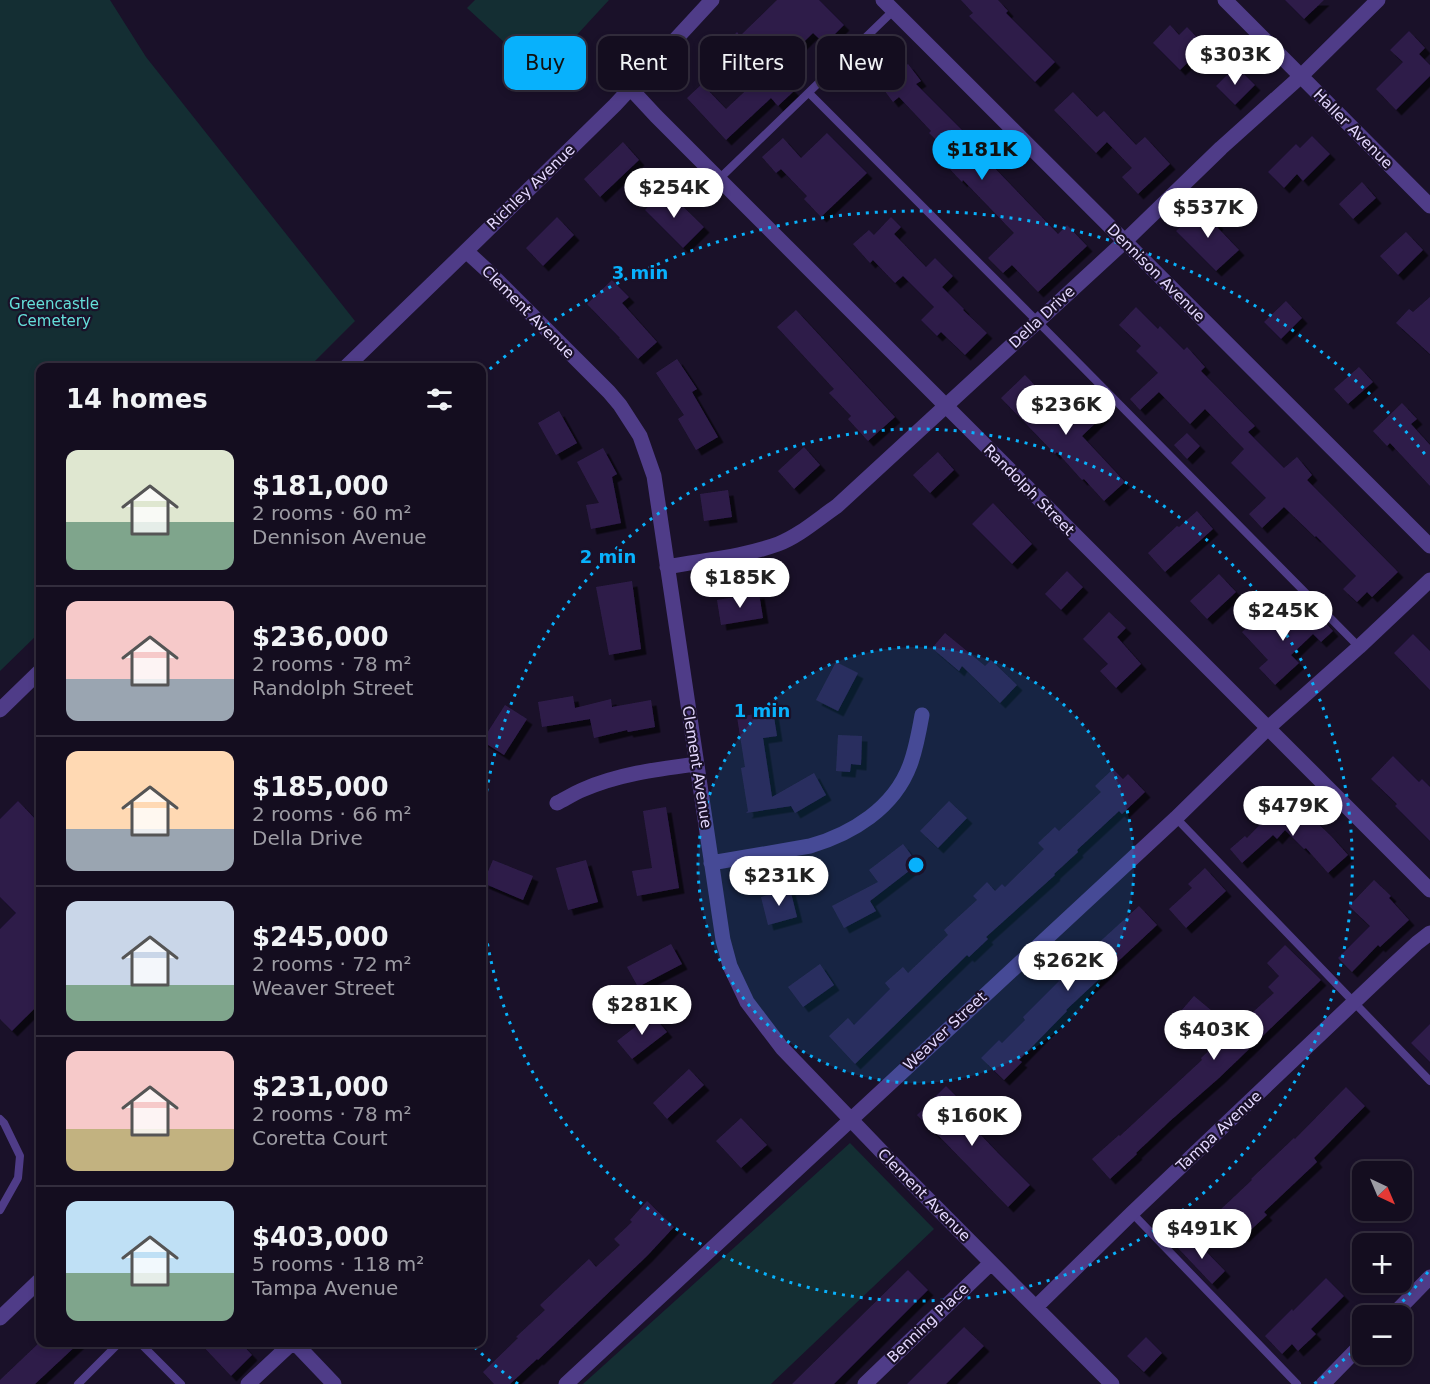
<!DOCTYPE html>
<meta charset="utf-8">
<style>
:root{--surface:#140d1f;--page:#211b2c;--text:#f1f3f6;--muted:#9d9ca4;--line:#332d3d;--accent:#08b1fc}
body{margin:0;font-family:"DejaVu Sans",sans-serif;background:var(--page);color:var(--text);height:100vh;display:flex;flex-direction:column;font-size:22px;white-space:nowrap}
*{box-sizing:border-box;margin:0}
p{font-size:20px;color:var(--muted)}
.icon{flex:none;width:33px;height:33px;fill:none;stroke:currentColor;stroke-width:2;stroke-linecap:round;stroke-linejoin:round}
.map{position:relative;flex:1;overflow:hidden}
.sheet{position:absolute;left:36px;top:363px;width:450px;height:984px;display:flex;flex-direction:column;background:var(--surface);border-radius:12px;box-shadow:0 3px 9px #0003,0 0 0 2px var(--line)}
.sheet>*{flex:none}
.guide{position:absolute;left:504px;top:36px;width:570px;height:54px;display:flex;gap:12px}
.needle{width:39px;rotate:136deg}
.fabs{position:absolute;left:1352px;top:1161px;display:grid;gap:12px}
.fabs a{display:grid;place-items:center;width:60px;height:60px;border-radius:12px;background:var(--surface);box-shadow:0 3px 9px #0003,0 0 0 2px var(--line);font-size:30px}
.price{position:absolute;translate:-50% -51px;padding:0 14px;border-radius:21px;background:#fff;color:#222;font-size:20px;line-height:39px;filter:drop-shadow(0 2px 3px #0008)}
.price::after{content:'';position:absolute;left:50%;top:36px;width:18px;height:14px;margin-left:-9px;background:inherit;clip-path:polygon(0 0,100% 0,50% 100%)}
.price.on{background:var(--accent);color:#111}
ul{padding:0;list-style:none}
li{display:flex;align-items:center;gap:18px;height:150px;padding:0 30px}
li+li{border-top:2px solid var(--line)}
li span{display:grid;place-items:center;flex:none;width:168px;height:120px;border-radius:12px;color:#555}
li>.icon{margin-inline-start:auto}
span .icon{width:72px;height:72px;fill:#fffc;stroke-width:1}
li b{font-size:26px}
h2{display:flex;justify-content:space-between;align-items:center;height:72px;padding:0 30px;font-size:26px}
.chip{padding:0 21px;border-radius:12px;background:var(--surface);box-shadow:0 3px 9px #0003,0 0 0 2px var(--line);font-size:21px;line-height:54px}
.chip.on{background:var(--accent);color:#111}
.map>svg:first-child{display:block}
</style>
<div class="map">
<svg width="1430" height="1384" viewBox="0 0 1430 1384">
<defs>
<filter id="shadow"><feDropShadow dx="5.5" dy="5.5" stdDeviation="0" flood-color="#0009"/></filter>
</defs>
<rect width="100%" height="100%" fill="#1a1129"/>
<!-- green -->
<path fill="#142e33" d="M0,0H110L146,57L355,321L309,367L40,368V632L0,671Z
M475,0H609L540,75L467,8Z
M850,1143L934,1229L771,1384H583Z"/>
<!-- building -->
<path fill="#2f1d4a" filter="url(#shadow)" d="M777,0H819L844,25L825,44L813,33L774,71L794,91L778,106L771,98L726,140L687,98L702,84L726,109L756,81L722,47L737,32L740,36Z
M961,0H998L1008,11L1006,13L1055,62L1035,82L969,16L973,13Z
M1285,0H1324L1304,19Z
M1170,25L1179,35L1187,27L1205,46L1180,70L1153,43Z
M1409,31L1425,48L1419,54L1430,65V76L1396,110L1376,89L1403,62L1390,50Z
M875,45L900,70L908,64L921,81L916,84L964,132L963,133L986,159L1058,234L1067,225L1087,246L1038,292L1012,265L1003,273L988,258L1014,233L963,180L962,182L945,164L953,156L929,133L931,131L899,97L893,102L876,79L870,84L853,68Z
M1236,66L1255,85L1235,105L1216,86Z
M1073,92L1097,117L1104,111L1136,145L1145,137L1170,164L1138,194L1122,177L1132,168L1107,142L1096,153L1054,110Z
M827,133L867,173L821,217L804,199L807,196L781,169L776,173L762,157L783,138L801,158Z
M1312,136L1330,154L1303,181L1297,174L1284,188L1268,172L1296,144L1300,148Z
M623,142L639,160L600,197L584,179Z
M1362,182L1376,198L1353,219L1339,204Z
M665,189L704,227L683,248L645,210Z
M1202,207L1218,224L1216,226L1239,250L1216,271L1176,231Z
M557,217L574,235L543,266L526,248Z
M891,217L901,227L894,234L926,267L935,258L953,276L942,287L964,309L963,310L987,333L965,355L941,332L937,336L921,320L934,307L903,276L895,283L873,260L870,263L853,244L869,230L874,235Z
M1406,232L1423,250L1398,275L1380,256Z
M612,280L629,297L622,303L657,342L638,359L619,338H620L587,304Z
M1430,297V354L1396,323L1409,309L1413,312Z
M1286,301L1302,318L1281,339L1264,322Z
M1136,307L1158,329L1160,326L1184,350L1187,347L1205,367L1201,371L1255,426L1248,432L1284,468L1297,457L1312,475L1307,480L1398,572L1372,597L1367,592L1357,602L1343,589L1356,576L1316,536L1315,537L1284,507L1262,528L1249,514L1266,498L1231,463L1244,449L1205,409L1190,424L1159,392L1140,410L1130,399L1158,373L1136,351L1141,346L1119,325Z
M796,310L895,417L868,441L848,419L851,416L829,393L834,389L777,327Z
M677,359L697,389L692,392L718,437L696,450L678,419L684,415L656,373Z
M1359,367L1373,382L1348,404L1334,389Z
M1025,375L1047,398L1041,404L1061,426L1089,399L1104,415L1082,436L1125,482L1104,501L1084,479L1082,480L1057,452L1055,454L1001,398Z
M1402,403L1417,419L1411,424L1430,445V486L1390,443L1387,446L1373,431Z
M559,411L577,443L556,455L538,423Z
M1187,433L1200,446L1187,459L1174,445Z
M804,447L820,465L794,489L778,471Z
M603,448L617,474L612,477L621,523L591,529L586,505L599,503L577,462Z
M938,452L954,470L930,493L913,475Z
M728,490L732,517L704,521L700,494Z
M993,503L1032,544L1012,564L972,524Z
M1197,511L1213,529L1165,572L1148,553L1177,526L1179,527Z
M1067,571L1083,587L1061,610L1045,594Z
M1219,574L1236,592L1207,619L1190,601Z
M632,581L641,649L609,655L596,587Z
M759,593L763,618L721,625L717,600Z
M1313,609L1333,631L1321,642L1313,634L1291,655L1299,663L1275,685L1259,668L1268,660L1242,632L1266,610L1287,633Z
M1109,612L1126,628L1117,637L1141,664L1116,688L1100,671L1108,664L1083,639Z
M945,633L985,666L991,660L1017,685L1000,703L962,666L959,671L932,648Z
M1413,634L1430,651V690L1394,653Z
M836,662L858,673L838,711L816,700Z
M573,696L575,708L611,699L612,707L651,700L655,727L628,732L627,730L594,738L590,719L542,727L538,702Z
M505,705L527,719L504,755L482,741Z
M773,711L777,736L763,738L772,797L814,773L826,795L795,813L791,806L746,813L748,811L741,768L745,767L737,717Z
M838,735L862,736L861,765L851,764L850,772L836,771Z
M1393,756L1419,782L1422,779L1430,787V841L1395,806L1397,804L1371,779Z
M1113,769L1123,779L1128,774L1145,792L1122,814L1119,811L1077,850L1078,852L1054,874L1055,875L986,937L988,939L969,957L967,955L855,1064L829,1036L848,1018L854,1025L890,989L885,983L903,967L908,973L948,935L944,930L977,900L973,896L987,882L995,891L1002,884L1005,887L1044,849L1038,843L1055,827L1059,831L1101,792L1095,786Z
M1285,799L1306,819L1309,815L1331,836L1348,855L1328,873L1306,848L1304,849L1285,830L1277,839L1273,835L1242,863L1230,849L1245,836L1247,838Z
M18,801L40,824V1003L12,1031L0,1019V929L16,913L0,897V819Z
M949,801L967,818L938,848L920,831Z
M666,807L679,888L637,896L632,871L652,868L643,811Z
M903,844L918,864L870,901L876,911L844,928L832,906L878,882L869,870Z
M493,860L533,876L523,900L483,883Z
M586,860L598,902L568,910L556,868Z
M1205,868L1226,891L1186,928L1169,909L1192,888L1188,884Z
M1374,880L1391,896L1389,898L1409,920L1380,947L1378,945L1352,972L1338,958L1370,926L1349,906Z
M790,889L797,917L768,925L761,897Z
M1139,906L1157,925L1066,1010L1067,1011L1019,1060L1022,1062L1004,1080L981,1058L999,1040L1002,1043L1025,1020L1023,1017L1059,981L1058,980Z
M671,944L682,964L638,987L627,967Z
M1285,945L1321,980L1219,1078L1170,1121L1136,1153L1137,1154L1110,1179L1092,1159L1119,1135L1120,1136L1202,1060L1201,1058L1227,1034L1228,1035L1274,993L1268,987L1279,976L1267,963Z
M820,964L834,985L803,1007L788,987Z
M1194,996L1212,1011L1198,1026L1181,1011Z
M652,1014L667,1032L632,1059L617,1041Z
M1430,1024V1062L1411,1043Z
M689,1069L704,1085L667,1119L653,1103Z
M946,1086L964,1104L958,1111L997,1152L1030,1185L1008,1207L936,1133L935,1134L917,1115Z
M1346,1087L1365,1106L1314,1158L1317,1162L1264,1212L1267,1215L1243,1237L1219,1211L1252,1180L1251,1179L1294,1138L1295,1139Z
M741,1118L767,1145L741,1168L716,1141Z
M647,1201L674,1227L647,1256L538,1360L537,1359L510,1384H494L483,1372L518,1338L516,1337L545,1310L540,1305L589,1259L596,1267L620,1245L614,1239L632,1222L630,1220Z
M1191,1236L1225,1271L1212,1284L1178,1248Z
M908,1270L928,1290L834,1384H792Z
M1326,1278L1344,1296L1311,1329L1316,1334L1298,1351L1292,1344L1282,1354L1265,1336L1292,1309L1293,1311Z
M964,1327L984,1346L946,1384H907Z
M1146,1337L1162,1353L1144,1372L1127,1356Z
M40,1342H80L35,1384H0V1380Z
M199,1342H240L252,1355L231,1376Z"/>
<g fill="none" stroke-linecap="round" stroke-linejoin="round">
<!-- lane -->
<path stroke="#4f3c88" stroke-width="8" d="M809,93L1038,322L1359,647
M719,179L894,10
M1176,818L1430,1081
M0,1119L4,1123L20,1156L18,1178L0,1210
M1132,1213L1297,1384
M139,1342L181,1384
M78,1384L120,1342"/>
<!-- street -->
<path stroke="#4f3c88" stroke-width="15" d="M883,0L1430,546
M1225,0L1430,206
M630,88L656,116L1430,890
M466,251L490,273L609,392L620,405L640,436L654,476L723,940L730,966L747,1002L782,1048L906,1177L1112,1384
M345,368L466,251L615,105L712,0
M667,567C704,560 742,557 778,544C799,536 818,519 837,506L1124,242L1221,148L1300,77L1378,0
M0,710L40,671
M557,803C565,799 573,794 582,790C618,774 658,769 696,764
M711,863L810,846C852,834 894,808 910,765C916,749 919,732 922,715
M1036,1307L1132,1213L1390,968L1417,943L1430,933
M1392,1316L1430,1277
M0,1318L40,1280
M294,1342L334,1384
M248,1384L293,1342
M566,1384L1176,818L1268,728L1359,647L1430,580
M865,1384L991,1263
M1323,1384L1362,1344"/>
</g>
<!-- distance rings -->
<circle cx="916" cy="865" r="218" fill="#08b1fc" fill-opacity=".12"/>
<g fill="none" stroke="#08b1fc" stroke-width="3" stroke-dasharray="3 6">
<circle cx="916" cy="865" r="218"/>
<path d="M482 827A436 436 0 1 1 482 903"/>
<path d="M1428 1272A654 654 0 0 1 1390 1315M1358 1347A654 654 0 0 1 1314 1384M518 1384A654 654 0 0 1 470 1343M483 375A654 654 0 0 1 1428 458"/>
</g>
<g text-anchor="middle" stroke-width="4.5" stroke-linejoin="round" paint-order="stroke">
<!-- street labels -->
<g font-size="15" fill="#e5d9ff" stroke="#1a1129">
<text transform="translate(1353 129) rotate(45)" y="5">Haller Avenue</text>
<text transform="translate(531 187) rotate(-44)" y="5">Richley Avenue</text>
<text transform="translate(1156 273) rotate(45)" y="5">Dennison Avenue</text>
<text transform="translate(528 312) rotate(45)" y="5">Clement Avenue</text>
<text transform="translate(1042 317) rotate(-43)" y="5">Della Drive</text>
<text transform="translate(1029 490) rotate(45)" y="5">Randolph Street</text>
<text transform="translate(697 767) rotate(81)" y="5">Clement Avenue</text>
<text transform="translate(945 1031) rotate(-43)" y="5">Weaver Street</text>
<text transform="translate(1219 1131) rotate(-43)" y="5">Tampa Avenue</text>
<text transform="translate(924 1195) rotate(45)" y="5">Clement Avenue</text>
<text transform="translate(928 1323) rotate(-44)" y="5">Benning Place</text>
</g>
<!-- park labels -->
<g font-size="15" fill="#65dfda" stroke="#1a1129">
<text x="54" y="309">Greencastle<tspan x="54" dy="17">Cemetery</tspan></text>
</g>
</g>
<circle cx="916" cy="865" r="9" fill="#08b1fc" stroke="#1a1129" stroke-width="3"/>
<g font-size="18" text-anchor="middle" font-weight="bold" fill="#08b1fc" stroke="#1a1129" stroke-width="4.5" stroke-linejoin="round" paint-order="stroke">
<text x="640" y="279">3 min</text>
<text x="608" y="563">2 min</text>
<text x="762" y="717">1 min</text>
</g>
</svg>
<div class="fabs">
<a><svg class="needle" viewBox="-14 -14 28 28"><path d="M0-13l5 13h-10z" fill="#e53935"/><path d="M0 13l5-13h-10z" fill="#9d9ca4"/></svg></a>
<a>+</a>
<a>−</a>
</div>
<b class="price" style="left:1235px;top:86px">$303K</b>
<b class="price on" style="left:982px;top:181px">$181K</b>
<b class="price" style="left:674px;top:219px">$254K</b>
<b class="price" style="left:1208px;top:239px">$537K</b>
<b class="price" style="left:1066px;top:436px">$236K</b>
<b class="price" style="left:740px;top:609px">$185K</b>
<b class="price" style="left:1283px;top:642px">$245K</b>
<b class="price" style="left:1293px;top:837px">$479K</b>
<b class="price" style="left:779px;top:907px">$231K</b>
<b class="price" style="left:1068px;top:992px">$262K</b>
<b class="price" style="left:642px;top:1036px">$281K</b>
<b class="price" style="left:1214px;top:1061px">$403K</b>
<b class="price" style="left:972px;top:1147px">$160K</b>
<b class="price" style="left:1202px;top:1260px">$491K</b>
<div class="guide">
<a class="chip on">Buy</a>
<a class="chip">Rent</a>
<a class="chip">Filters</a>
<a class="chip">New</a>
</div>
<section class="sheet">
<h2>14 homes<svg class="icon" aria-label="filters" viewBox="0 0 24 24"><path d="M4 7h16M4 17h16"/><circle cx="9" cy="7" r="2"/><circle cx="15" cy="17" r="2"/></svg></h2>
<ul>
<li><span style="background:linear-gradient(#dfe7d0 60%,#7fa58c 0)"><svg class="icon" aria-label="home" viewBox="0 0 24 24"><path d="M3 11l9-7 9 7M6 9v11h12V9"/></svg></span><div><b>$181,000</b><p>2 rooms · 60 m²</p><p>Dennison Avenue</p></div></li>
<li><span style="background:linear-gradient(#f6c9c9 65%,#9aa5b1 0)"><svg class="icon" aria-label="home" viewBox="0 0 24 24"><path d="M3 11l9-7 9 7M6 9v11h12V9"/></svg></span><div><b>$236,000</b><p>2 rooms · 78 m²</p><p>Randolph Street</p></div></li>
<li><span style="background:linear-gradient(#ffd9b3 65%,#9aa5b1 0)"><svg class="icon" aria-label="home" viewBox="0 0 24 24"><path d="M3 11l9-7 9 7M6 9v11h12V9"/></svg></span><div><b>$185,000</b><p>2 rooms · 66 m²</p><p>Della Drive</p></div></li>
<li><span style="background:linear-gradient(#c9d6e8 70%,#7fa58c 0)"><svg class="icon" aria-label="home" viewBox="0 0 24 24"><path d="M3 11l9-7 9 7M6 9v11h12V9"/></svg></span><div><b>$245,000</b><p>2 rooms · 72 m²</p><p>Weaver Street</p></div></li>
<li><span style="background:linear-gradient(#f6c9c9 65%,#c2b280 0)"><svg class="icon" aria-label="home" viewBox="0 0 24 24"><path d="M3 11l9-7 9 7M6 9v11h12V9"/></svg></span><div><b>$231,000</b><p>2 rooms · 78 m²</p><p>Coretta Court</p></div></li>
<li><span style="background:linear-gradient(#bfe0f5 60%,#7fa58c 0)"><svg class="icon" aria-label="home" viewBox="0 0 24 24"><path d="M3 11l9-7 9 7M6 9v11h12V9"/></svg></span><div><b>$403,000</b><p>5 rooms · 118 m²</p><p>Tampa Avenue</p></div></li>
</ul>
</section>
</div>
